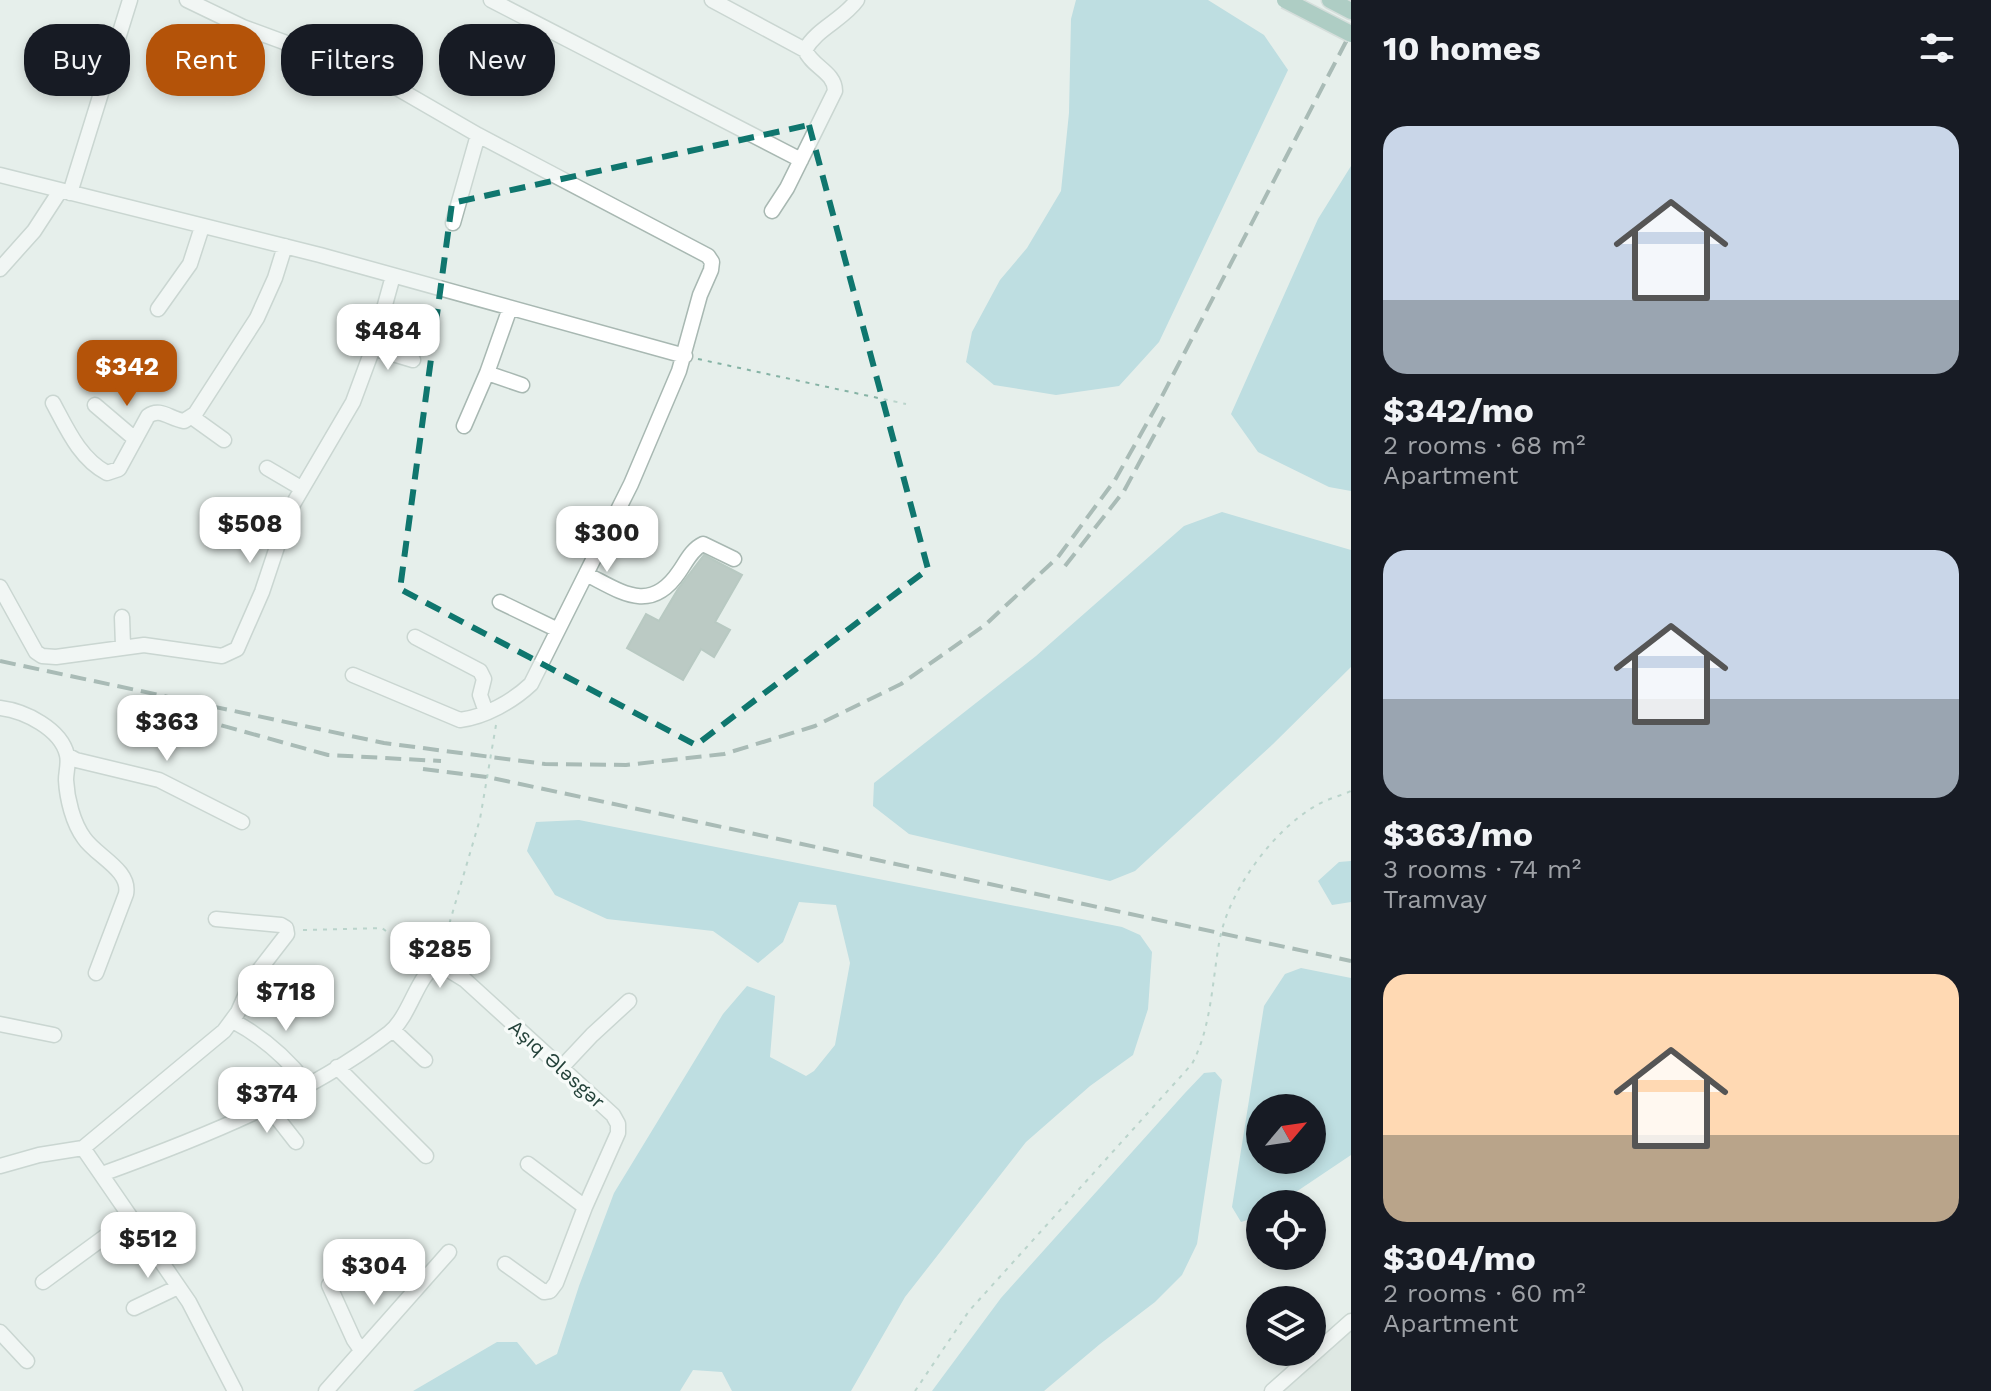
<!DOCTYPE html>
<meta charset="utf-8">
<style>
:root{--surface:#171b24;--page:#20242c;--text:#f1f3f6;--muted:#9ea1a6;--accent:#b45309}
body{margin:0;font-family:"Work Sans",sans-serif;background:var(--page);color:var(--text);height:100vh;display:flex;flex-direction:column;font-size:30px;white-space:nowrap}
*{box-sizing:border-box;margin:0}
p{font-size:26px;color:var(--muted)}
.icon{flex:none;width:44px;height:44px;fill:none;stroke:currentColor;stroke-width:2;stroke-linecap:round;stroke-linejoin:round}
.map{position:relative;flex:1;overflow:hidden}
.panel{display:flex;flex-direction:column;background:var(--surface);width:640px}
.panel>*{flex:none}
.hud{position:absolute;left:24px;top:24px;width:760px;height:72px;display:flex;gap:16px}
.needle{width:52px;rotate:61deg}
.fabs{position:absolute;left:1246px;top:1094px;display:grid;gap:16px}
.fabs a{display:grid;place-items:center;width:80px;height:80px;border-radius:50%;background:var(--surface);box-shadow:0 4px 12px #0003;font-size:40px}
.price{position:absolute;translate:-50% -68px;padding:0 18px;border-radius:16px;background:#fff;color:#222;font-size:26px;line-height:52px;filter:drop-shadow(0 2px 4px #0008)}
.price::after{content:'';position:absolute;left:50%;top:48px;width:24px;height:18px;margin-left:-12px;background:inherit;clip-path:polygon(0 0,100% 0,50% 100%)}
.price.current{background:var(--accent);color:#fff}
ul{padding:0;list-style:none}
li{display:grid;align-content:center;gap:16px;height:424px;padding:0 32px}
li span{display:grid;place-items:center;height:248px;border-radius:24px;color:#555}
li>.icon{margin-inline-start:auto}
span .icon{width:144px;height:144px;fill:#fffc;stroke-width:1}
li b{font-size:34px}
h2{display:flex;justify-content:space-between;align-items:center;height:96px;padding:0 32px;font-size:34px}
.pill{padding:0 28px;border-radius:32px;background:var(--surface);box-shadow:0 4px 12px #0003;font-size:28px;line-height:72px}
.pill.current{background:var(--accent);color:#fff}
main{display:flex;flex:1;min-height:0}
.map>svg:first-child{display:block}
</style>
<main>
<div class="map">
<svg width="1351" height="1391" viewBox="0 0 1351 1391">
<rect width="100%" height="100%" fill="#e6efeb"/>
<!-- built -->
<path fill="#d4dfda" d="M1351,1331V1391H1283Z"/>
<!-- water -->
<path fill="#8ec9d4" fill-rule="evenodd" d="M1076,0H1208L1264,35L1288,70L1159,342L1119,386L1056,395L994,385L966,362L972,332L1000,280L1027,248L1061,191L1069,113L1071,19Z
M1351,166V491L1329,487L1258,452L1231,414L1318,219Z
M1222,512L1351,550V667L1273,744L1135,871L1110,881L909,834L873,806L874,783L1036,656L1184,526Z
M579,820L1122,927L1140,935L1152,952L1148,1009L1133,1055L1090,1086L1026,1142L905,1297L851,1391H732L722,1372L693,1370L680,1391H413L497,1342H517L536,1365L557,1354L579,1286L614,1193L723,1014L747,986L775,996L770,1057L806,1076L814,1071L835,1045L850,963L836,905L799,902L783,942L758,963L713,931L607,919L555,895L527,851L536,822Z
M1351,861V902L1332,905L1318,881L1339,862Z
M1301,968L1351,978V1155L1278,1204H1260V1216L1241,1222L1232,1207L1264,1006L1285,974ZM1260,1108H1312V1160H1260Z
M1215,1072L1222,1080L1197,1244L1182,1275L1155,1302L1100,1344L1044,1391H932L1001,1298L1185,1093L1204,1073Z"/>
<!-- building -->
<path fill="#bbcac4" stroke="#b8c9c2" stroke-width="2" d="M704,555L742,575L715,622L730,630L714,657L701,649L683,680L627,648L646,614L659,621L678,589Z"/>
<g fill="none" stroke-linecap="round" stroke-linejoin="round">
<!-- minor casing -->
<g stroke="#a8b8b2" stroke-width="17">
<path id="minor" d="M187,0L243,27L376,76L478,135L708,256L712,262L711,270L700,295L679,371L631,484L531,684C513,701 485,717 460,720L353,675
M491,0L801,160
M712,0L805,50
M0,175L320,255L685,356
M70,193L130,0
M772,211L787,188L835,91C835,72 812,67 805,50C817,28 843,20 857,0
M453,223L478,135
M0,269L34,231L60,191
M158,309L190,264L202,227
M373,348L413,360
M487,373L522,385
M53,403C67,429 80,459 107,473L119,469L148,416C160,407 170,419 184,421L195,414L257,318L275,278L285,246
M95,405L135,439
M192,417L224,440
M464,426L487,373L510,308
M267,468L301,488
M586,574C620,591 650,615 679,572C686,562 692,549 703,544L734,559
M0,587L36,652L42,656L56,657L144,645L222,656L237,649L262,592L289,511L353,402L373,348L393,276
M500,602L558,630
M122,617L123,646
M415,637L480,671L484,679L480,695L486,712
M0,708C25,711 61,729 67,755C69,763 66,772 66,780C67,799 73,823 84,838C96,856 131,870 126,894L96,973
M67,755L76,760L159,780L242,822
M233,1021C263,1037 286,1057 307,1084
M0,1024L54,1035
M393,1030L425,1060
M337,1067L426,1156
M561,1068L592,1035L629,1001
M267,1105L296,1142
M83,1148L189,1302L235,1391
M528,1164L585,1207
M0,1166L39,1155L83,1148L224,1031L238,1012L253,978L287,934L286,928L281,925L216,919
M102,1174C201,1138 305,1097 389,1033C411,1016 417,973 439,964L465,980L613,1115L618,1124V1133L585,1207L556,1283L550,1291L544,1292L505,1264
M43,1282L129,1219
M329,1285L354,1340L361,1350
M134,1308L178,1287
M0,1332L27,1361
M326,1391L449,1252
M1272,1391L1351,1321"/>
</g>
<!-- major casing -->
<g stroke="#c2cac8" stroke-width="19">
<path id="major" d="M1330,0L1351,11"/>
</g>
<!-- path -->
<path stroke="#86b3a5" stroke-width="2" stroke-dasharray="4 6" stroke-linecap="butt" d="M698,359L906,404
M303,930L382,928L422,958
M441,952L480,819L496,725
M915,1391L969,1311L1192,1064C1212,1026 1212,980 1220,938C1230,889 1274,829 1317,805C1327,799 1340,796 1351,791"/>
<!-- minor -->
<use href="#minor" stroke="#fff" stroke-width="14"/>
<!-- major -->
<use href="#major" stroke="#6aa596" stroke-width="16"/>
<!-- rail -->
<path stroke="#5f7d75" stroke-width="4" stroke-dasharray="16 8" stroke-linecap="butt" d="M1065,566L1124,491L1164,417
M0,661L384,743L545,764L626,765L724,754L815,726L901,684L985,625L1058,557L1115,480L1160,400L1351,32
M152,706L328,755L441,761
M423,769L487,777L1351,961"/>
<!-- major-bridge casing -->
<g stroke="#c2cac8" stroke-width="19" stroke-linecap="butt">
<path id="major-bridge" d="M1285,0L1351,34"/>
</g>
<!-- major-bridge -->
<use href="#major-bridge" stroke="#6aa596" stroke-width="16"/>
</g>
<!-- marked area -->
<path d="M0 0H1351V1391H0ZM809,125L928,569L696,745L400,589L452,203Z" fill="#e6efeb" fill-opacity=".55" fill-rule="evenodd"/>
<path fill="none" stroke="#0f766e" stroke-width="6" stroke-dasharray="16 10" stroke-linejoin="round" d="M809,125L928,569L696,745L400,589L452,203Z"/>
<g text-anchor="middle" stroke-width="7" stroke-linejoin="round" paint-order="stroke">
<!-- street labels -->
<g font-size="20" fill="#24423a" stroke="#f7fbf9">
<text transform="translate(557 1064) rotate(42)" y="7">Aşıq Ələsgər</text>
</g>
</g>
</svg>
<div class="fabs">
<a><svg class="needle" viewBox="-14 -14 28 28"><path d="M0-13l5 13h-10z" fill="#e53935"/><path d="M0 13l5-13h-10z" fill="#9ea1a6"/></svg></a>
<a><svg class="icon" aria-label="locate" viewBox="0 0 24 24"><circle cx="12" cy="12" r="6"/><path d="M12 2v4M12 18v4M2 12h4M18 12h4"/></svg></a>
<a><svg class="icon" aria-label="layers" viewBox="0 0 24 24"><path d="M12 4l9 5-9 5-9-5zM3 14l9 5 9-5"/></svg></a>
</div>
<b class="price" style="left:388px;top:372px">$484</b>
<b class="price current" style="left:127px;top:408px">$342</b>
<b class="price" style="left:250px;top:565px">$508</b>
<b class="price" style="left:607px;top:574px">$300</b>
<b class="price" style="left:167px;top:763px">$363</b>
<b class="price" style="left:440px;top:990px">$285</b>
<b class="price" style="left:286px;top:1033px">$718</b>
<b class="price" style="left:267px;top:1135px">$374</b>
<b class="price" style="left:148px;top:1280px">$512</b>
<b class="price" style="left:374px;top:1307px">$304</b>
<div class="hud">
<a class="pill">Buy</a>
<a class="pill current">Rent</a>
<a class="pill">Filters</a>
<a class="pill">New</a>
</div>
</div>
<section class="panel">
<h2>10 homes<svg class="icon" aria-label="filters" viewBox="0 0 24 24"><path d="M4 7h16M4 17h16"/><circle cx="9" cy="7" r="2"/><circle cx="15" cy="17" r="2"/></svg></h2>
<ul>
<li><span style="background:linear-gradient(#c9d6e8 70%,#9aa5b1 0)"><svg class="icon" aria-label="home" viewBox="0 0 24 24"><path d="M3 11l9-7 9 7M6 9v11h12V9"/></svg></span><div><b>$342/mo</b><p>2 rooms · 68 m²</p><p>Apartment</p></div></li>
<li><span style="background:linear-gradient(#c9d6e8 60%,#9aa5b1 0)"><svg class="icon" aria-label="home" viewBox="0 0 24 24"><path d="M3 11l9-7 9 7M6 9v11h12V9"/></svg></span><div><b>$363/mo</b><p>3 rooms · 74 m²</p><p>Tramvay</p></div></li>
<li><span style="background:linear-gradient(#ffd9b3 65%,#b9a48a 0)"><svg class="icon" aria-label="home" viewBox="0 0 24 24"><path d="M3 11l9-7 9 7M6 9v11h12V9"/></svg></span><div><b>$304/mo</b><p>2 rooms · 60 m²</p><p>Apartment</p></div></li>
</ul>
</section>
</main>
